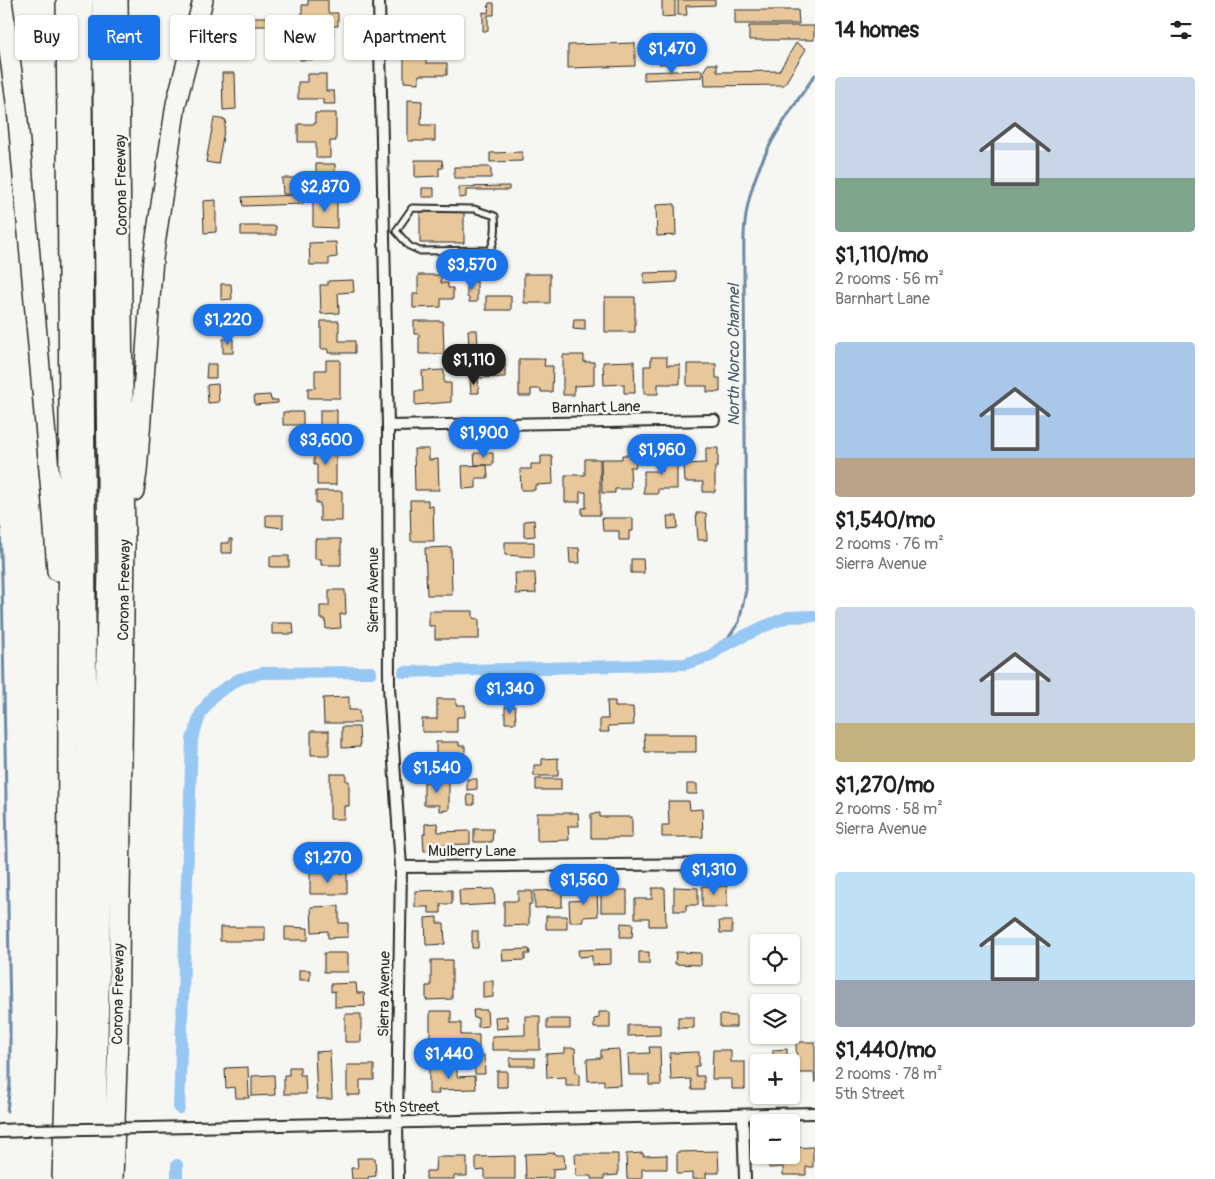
<!DOCTYPE html>
<meta charset="utf-8">
<style>
:root{--surface:#fff;--page:#f6f6f6;--text:#222;--muted:#767676;--accent:#1a73e8}
body{margin:0;font-family:Pangolin,sans-serif;background:var(--page);color:var(--text);height:100vh;display:flex;flex-direction:column;font-size:19px;white-space:nowrap}
*{box-sizing:border-box;margin:0}
p{font-size:16px;color:var(--muted)}
.icon{flex:none;width:28px;height:28px;fill:none;stroke:currentColor;stroke-width:2;stroke-linecap:round;stroke-linejoin:round}
.map{position:relative;flex:1;overflow:hidden}
.side{display:flex;flex-direction:column;background:var(--surface);width:400px}
.side>*{flex:none}
.banner{position:absolute;left:15px;top:15px;width:475px;height:45px;display:flex;gap:10px}
.fabs{position:absolute;left:750px;top:934px;display:grid;gap:10px}
.fabs a{display:grid;place-items:center;width:50px;height:50px;border-radius:5px;background:var(--surface);box-shadow:0 1px 4px #0004;font-size:25px}
.price{position:absolute;translate:-50% -42px;padding:0 11px;border-radius:18px;background:var(--accent);color:#fff;font-size:16px;line-height:32px;filter:drop-shadow(0 1px 2px #0008)}
.price::after{content:'';position:absolute;left:50%;top:30px;width:15px;height:11px;margin-left:-8px;background:inherit;clip-path:polygon(0 0,100% 0,50% 100%)}
.price.current{background:#222;color:#fff}
ul{padding:0;list-style:none}
li{display:grid;align-content:center;gap:10px;height:265px;padding:0 20px}
li span{display:grid;place-items:center;height:155px;border-radius:5px;color:#555}
li>.icon{margin-inline-start:auto}
span .icon{width:90px;height:90px;fill:#fffc;stroke-width:1}
li b{font-size:21px}
h2{display:flex;justify-content:space-between;align-items:center;height:60px;padding:0 20px;font-size:21px}
.pill{padding:0 18px;border-radius:5px;background:var(--surface);box-shadow:0 1px 4px #0004;font-size:18px;line-height:45px}
.pill.current{background:var(--accent);color:#fff}
main{display:flex;flex:1;min-height:0}
.map>svg:first-child{display:block}
</style>
<main>
<div class="map">
<svg width="815" height="1179" viewBox="0 0 815 1179">
<rect width="100%" height="100%" fill="#f6f6f2"/>
<filter id="ink" filterUnits="userSpaceOnUse"><feTurbulence type="fractalNoise" baseFrequency=".02" numOctaves="2"/><feDisplacementMap in="SourceGraphic" scale="10" xChannelSelector="R" yChannelSelector="G"/><feConvolveMatrix kernelMatrix="1 2 1 2 8 2 1 2 1" color-interpolation-filters="sRGB"/></filter>
<g filter="url(#ink)">
<g fill="none" stroke-linecap="round" stroke-linejoin="round">
<!-- stream -->
<path stroke="#6c89a3" stroke-width="3" d="M0,528L2,581L10,1015V1085L7,1111
M723,646L739,622L746,590L744,269C744,254 743,238 745,223C751,165 783,121 815,75"/>
<!-- canal -->
<path stroke="#97c7f3" stroke-width="12" d="M404,672L685,664L710,656L723,646L765,626L788,617L815,616
M179,1108L192,739L201,713L213,696L239,679L262,673L371,672
M177,1179V1165"/>
</g>
<!-- building -->
<path fill="#e8c79a" stroke="#2b2b2b" d="M308,0H328V13H338V26H302V5H308Z
M662,0H675V16L662,17Z
M678,0H715V5L686,6L687,15H678Z
M489,3H494V15H488V31H483V12L488,13Z
M735,10H798L799,24H735Z
M253,17H272V26H253Z
M749,26H814V40H749Z
M333,29L334,59L300,60L298,31Z
M678,37H690L691,63L659,64L658,42H678Z
M635,43V66L568,68V45Z
M796,43L806,49L784,85L705,86L704,70L708,64H717V72L779,71Z
M404,55H426V63H447V75H419V83L404,82Z
M702,70V77L644,80V72Z
M222,73H235L236,109L223,110Z
M307,74H326V91H334L335,104H323V99H298V82H307Z
M408,100L422,101L421,125H435V141H408Z
M315,113H336V141H330V158H316V142H298V124H315Z
M214,118L226,120L218,164L206,162Z
M522,152V161L490,162V153Z
M415,160H442L443,168H439V176L415,177Z
M316,164H335V186H316Z
M454,167H491V178H454Z
M282,178H296V194H283Z
M509,186V190H466V197L459,198V187Z
M422,188H434V197H422Z
M302,195L303,204L243,206L242,197Z
M313,196H327L326,200H337V228L313,227Z
M216,200V232L204,233L203,201Z
M675,204L676,235L657,236L656,205Z
M420,211H464V243H420Z
M241,226H276V235H241Z
M336,242L337,257L329,258V265H310L309,243Z
M677,272V282L644,284V273Z
M524,274H550V303H524Z
M418,275H441V283H448V288H453V299H441V307L413,308V294H418Z
M353,280L354,292L338,293L339,313L321,314L320,285H328V281Z
M467,281H477V302H469V298L467,297Z
M221,284H231L232,299L221,300Z
M486,296H511V310H486Z
M605,297H635V332H605Z
M574,319H585V330L573,329Z
M321,321H339V341H355V353H328V349H321Z
M414,321H443L444,354H419V334H414Z
M468,330H477L478,346H469Z
M223,339H233V353H223Z
M563,355H584V362H594V385L574,386V395H563Z
M651,357H667V365H680V384H658V394H644V366H651Z
M519,359H545L544,366H553L552,392H541V389H531V396H519Z
M326,360H340V398H308V388H315V370H326Z
M634,361L635,393H624V384L604,385L603,362Z
M207,364H216V378H206Z
M505,364V377L478,378V365Z
M687,364H716V378H720V392H707V386H687Z
M444,370V383H451V402L415,405V391H423L422,371Z
M470,378H478L479,393H471Z
M218,384L219,402L208,403L207,385Z
M270,395L271,400H278V403L255,405L254,396Z
M320,410H337V444H320Z
M283,412H303V425H283Z
M336,447V485H317V465H314V448Z
M706,448H718V467H715V492H703V482H685L684,464L706,463Z
M414,449H429V460L438,459L439,490H415Z
M474,453H493V465H475Z
M663,454H677V489H658V494H644V471H663Z
M622,455H635L636,467H630L631,489H615V493H602L601,459H622Z
M541,456H552L553,484L535,485V490H521L520,469H531V464H541Z
M585,459H600V515H582V508H586V492H580V502H565V475H585Z
M487,465L488,478H476V488L463,489L462,466Z
M316,491H342V521H320V503H316Z
M410,500H428V506H433L434,541H411Z
M696,513H706L707,540H698Z
M266,515H283V528L266,526Z
M667,516H677L678,528L668,529Z
M602,518H633V531H629V540H619V531H603Z
M534,520L535,536L524,537V521Z
M229,539H232V553H221V543H229Z
M315,539H341V565H321V559H315Z
M505,542H534V557L505,555Z
M451,547L452,595H427L425,548Z
M569,548H579L580,563H570Z
M270,556H289V567H270Z
M631,559H643L644,573H631Z
M515,573H535L536,593L516,594Z
M329,590H345L346,614H340L341,628L326,629L325,619H320V606H329Z
M429,611H473V618L479,619V639H435V626H429Z
M272,623H293L294,634H272Z
M349,697V710H359L360,723H324L323,698Z
M437,699H456V705H465V717H457V732H422V719H437Z
M607,701H615V707H633L634,725L608,726L609,732H600V719H608Z
M515,706L516,723H505V707Z
M342,727H359L360,747L342,748Z
M311,731H329V755H311Z
M644,734H696V752H645Z
M436,742H459V746H465V759H459L460,775L423,776V763H436Z
M558,758V776H534V765H542V759Z
M330,774H346V781H349V806H344V819H330Z
M467,779H477V789L467,790Z
M536,779H561V790H536Z
M449,781V810L439,811V805H424V782Z
M687,784H697V794H687Z
M467,795H474V805H468Z
M668,801H689L690,810L702,809L703,837H662V825H669Z
M537,813H578L579,826H568L569,840L537,841Z
M600,813V817H632V838H591V814Z
M437,823L438,832L470,831V844L437,845V850L424,851L423,834H425V824Z
M474,829H493L492,842H474Z
M310,873H347V894H310Z
M702,886H727V907H702Z
M674,887L698,888V905H686V911H674Z
M580,888H597L598,916L583,917V922H570L569,901L585,900V891H580Z
M652,888H665L666,926H649V918H635V899H652Z
M494,889L495,904L460,906L459,890Z
M452,890V904H441V913H429V907H415V891Z
M562,890V907L535,908L534,891Z
M601,890H627V912H601Z
M518,891H532V904H529V925L504,926V901H518Z
M339,906V923H348V937L328,938V931L312,932L311,907Z
M546,916H567V929H546Z
M437,917V923H444L445,944L426,945L425,918Z
M719,921H732V933H720Z
M621,923L633,924L632,937H620Z
M220,927H265V941H220Z
M285,927L308,928V940H285Z
M472,931H478V948H472Z
M529,949L530,954H525V960L503,961L502,950Z
M611,949V964L592,965V956L579,957L578,950Z
M639,952H649V964H639Z
M676,952L701,953V965L675,964Z
M324,953H348V972H324Z
M431,960H452V999L426,1000V986H431Z
M299,970H310V980H299Z
M483,981H493V997L483,998Z
M356,983L357,993H364L365,1006L335,1007V991L331,992V984Z
M473,1010H487L488,1026L478,1027V1018H474Z
M430,1011H451V1023H461V1035H479V1049H430Z
M599,1012H610V1028H594V1019L599,1018Z
M345,1014H361V1042H345Z
M720,1015L736,1016V1027H720Z
M507,1016L508,1028L496,1029L495,1017Z
M525,1016H540V1050H492V1036L525,1035Z
M678,1017H694V1028H678Z
M547,1019H570V1029H547Z
M628,1025H660V1035L628,1036Z
M796,1042H815V1083L814,1073H797Z
M649,1047H660L661,1085H649V1075H629L628,1054L650,1053Z
M565,1048H575L576,1073H579V1086H566V1077L547,1078L546,1054L565,1053Z
M619,1049L621,1085L604,1086V1080L588,1081L587,1059L601,1058V1050Z
M787,1049V1062H762V1057L773,1056V1050Z
M713,1050H731V1062H745V1089H732V1079H712Z
M330,1051L332,1099H317L315,1052Z
M699,1052V1066H695L696,1076H704V1090H692L691,1079L671,1080L670,1053Z
M484,1055L485,1074H475L474,1056Z
M510,1058H535V1066H510Z
M347,1065H374V1080H360V1095H347Z
M248,1067L249,1098H236L235,1087L226,1088L225,1068Z
M289,1067H300V1075H305L306,1094H284V1075H289Z
M457,1067V1077L475,1076L476,1089L438,1090L439,1094H429V1068Z
M497,1071H507V1087H497Z
M274,1075L275,1095L252,1096V1076Z
M813,1147V1167H806V1175H783V1167L769,1168L768,1155H791V1148Z
M718,1151L719,1173H706V1179H692V1173L677,1174V1152Z
M555,1153V1155H564L565,1168L553,1169V1178L526,1179L525,1154Z
M643,1153V1156L667,1155V1169H642V1179H627L626,1154Z
M575,1154H618V1175L604,1176V1179H591V1176H576Z
M515,1156V1179H485V1170L476,1171V1157Z
M436,1157H467V1176H454V1179H426V1171H435Z
M357,1158H375L376,1176L368,1177V1179H352L351,1168H358Z"/>
<g fill="none" stroke-linecap="round" stroke-linejoin="round">
<!-- service casing -->
<g stroke="#2b2b2b" stroke-width="9">
<path id="service" d="M412,208L474,209L495,216C496,228 496,239 490,250L420,251L409,246L396,231Z"/>
</g>
<!-- minor casing -->
<g stroke="#2b2b2b" stroke-width="14">
<path id="minor" d="M379,0L388,426L389,687L401,867L397,1123L398,1179
M388,426L714,420
M401,867L724,864
M743,1115L745,1179
M146,1128L815,1113"/>
</g>
<!-- tertiary casing -->
<g stroke="#2b2b2b" stroke-width="16">
<path id="tertiary" d="M0,1131L27,1130"/>
</g>
<!-- motorway casing -->
<g stroke="#2b2b2b" stroke-width="22">
<path id="motorway" d="M2,0L17,109L53,515L57,571
M134,491L137,472L153,258L176,104L203,0
M62,1179L67,1035L69,416L66,0
M78,1179L87,748L82,96L83,0
M95,1179L108,568L102,0
M113,1179L118,1036L125,544L118,0"/>
</g>
<!-- service -->
<use href="#service" stroke="#f6f6f2" stroke-width="5"/>
<!-- minor -->
<use href="#minor" stroke="#f6f6f2" stroke-width="10"/>
<!-- tertiary -->
<use href="#tertiary" stroke="#f6f6f2" stroke-width="12"/>
<!-- motorway -->
<use href="#motorway" stroke="#f6f6f2" stroke-width="19"/>
<!-- minor-bridge casing -->
<g stroke="#2b2b2b" stroke-width="14" stroke-linecap="butt">
<path id="minor-bridge" d="M27,1130L146,1128"/>
</g>
<!-- minor-bridge -->
<use href="#minor-bridge" stroke="#f6f6f2" stroke-width="10"/>
</g>
</g>
<g text-anchor="middle" stroke-width="5" stroke-linejoin="round" paint-order="stroke">
<!-- street labels -->
<g font-size="15" fill="#2b2b2b" stroke="#f6f6f2">
<text transform="translate(121 185) rotate(-91)" y="5">Corona Freeway</text>
<text transform="translate(596 407) rotate(-1)" y="5">Barnhart Lane</text>
<text transform="translate(124 590) rotate(-89)" y="5">Corona Freeway</text>
<text transform="translate(373 590) rotate(-90)" y="5">Sierra Avenue</text>
<text x="472" y="856">Mulberry Lane</text>
<text transform="translate(118 994) rotate(-89)" y="5">Corona Freeway</text>
<text transform="translate(384 994) rotate(-89)" y="5">Sierra Avenue</text>
<text transform="translate(407 1107) rotate(-1)" y="5">5th Street</text>
</g>
<!-- water labels -->
<g font-size="16" font-style="italic" fill="#4b5a67" stroke="#f6f6f2">
<text transform="translate(733 355) rotate(-90)" y="6">North Norco Channel</text>
</g>
</g>
</svg>
<div class="fabs">
<a><svg class="icon" aria-label="locate" viewBox="0 0 24 24"><circle cx="12" cy="12" r="6"/><path d="M12 2v4M12 18v4M2 12h4M18 12h4"/></svg></a>
<a><svg class="icon" aria-label="layers" viewBox="0 0 24 24"><path d="M12 4l9 5-9 5-9-5zM3 14l9 5 9-5"/></svg></a>
<a>+</a>
<a>−</a>
</div>
<b class="price" style="left:672px;top:75px">$1,470</b>
<b class="price" style="left:325px;top:213px">$2,870</b>
<b class="price" style="left:472px;top:291px">$3,570</b>
<b class="price" style="left:228px;top:346px">$1,220</b>
<b class="price current" style="left:474px;top:386px">$1,110</b>
<b class="price" style="left:484px;top:459px">$1,900</b>
<b class="price" style="left:326px;top:466px">$3,600</b>
<b class="price" style="left:662px;top:476px">$1,960</b>
<b class="price" style="left:510px;top:715px">$1,340</b>
<b class="price" style="left:437px;top:794px">$1,540</b>
<b class="price" style="left:328px;top:884px">$1,270</b>
<b class="price" style="left:714px;top:896px">$1,310</b>
<b class="price" style="left:584px;top:906px">$1,560</b>
<b class="price" style="left:449px;top:1080px">$1,440</b>
<div class="banner">
<a class="pill">Buy</a>
<a class="pill current">Rent</a>
<a class="pill">Filters</a>
<a class="pill">New</a>
<a class="pill">Apartment</a>
</div>
</div>
<section class="side">
<h2>14 homes<svg class="icon" aria-label="filters" viewBox="0 0 24 24"><path d="M4 7h16M4 17h16"/><circle cx="9" cy="7" r="2"/><circle cx="15" cy="17" r="2"/></svg></h2>
<ul>
<li><span style="background:linear-gradient(#c9d6e8 65%,#7fa58c 0)"><svg class="icon" aria-label="home" viewBox="0 0 24 24"><path d="M3 11l9-7 9 7M6 9v11h12V9"/></svg></span><div><b>$1,110/mo</b><p>2 rooms · 56 m²</p><p>Barnhart Lane</p></div></li>
<li><span style="background:linear-gradient(#a9c7e8 75%,#b9a48a 0)"><svg class="icon" aria-label="home" viewBox="0 0 24 24"><path d="M3 11l9-7 9 7M6 9v11h12V9"/></svg></span><div><b>$1,540/mo</b><p>2 rooms · 76 m²</p><p>Sierra Avenue</p></div></li>
<li><span style="background:linear-gradient(#c9d6e8 75%,#c2b280 0)"><svg class="icon" aria-label="home" viewBox="0 0 24 24"><path d="M3 11l9-7 9 7M6 9v11h12V9"/></svg></span><div><b>$1,270/mo</b><p>2 rooms · 58 m²</p><p>Sierra Avenue</p></div></li>
<li><span style="background:linear-gradient(#bfe0f5 70%,#9aa5b1 0)"><svg class="icon" aria-label="home" viewBox="0 0 24 24"><path d="M3 11l9-7 9 7M6 9v11h12V9"/></svg></span><div><b>$1,440/mo</b><p>2 rooms · 78 m²</p><p>5th Street</p></div></li>
</ul>
</section>
</main>
